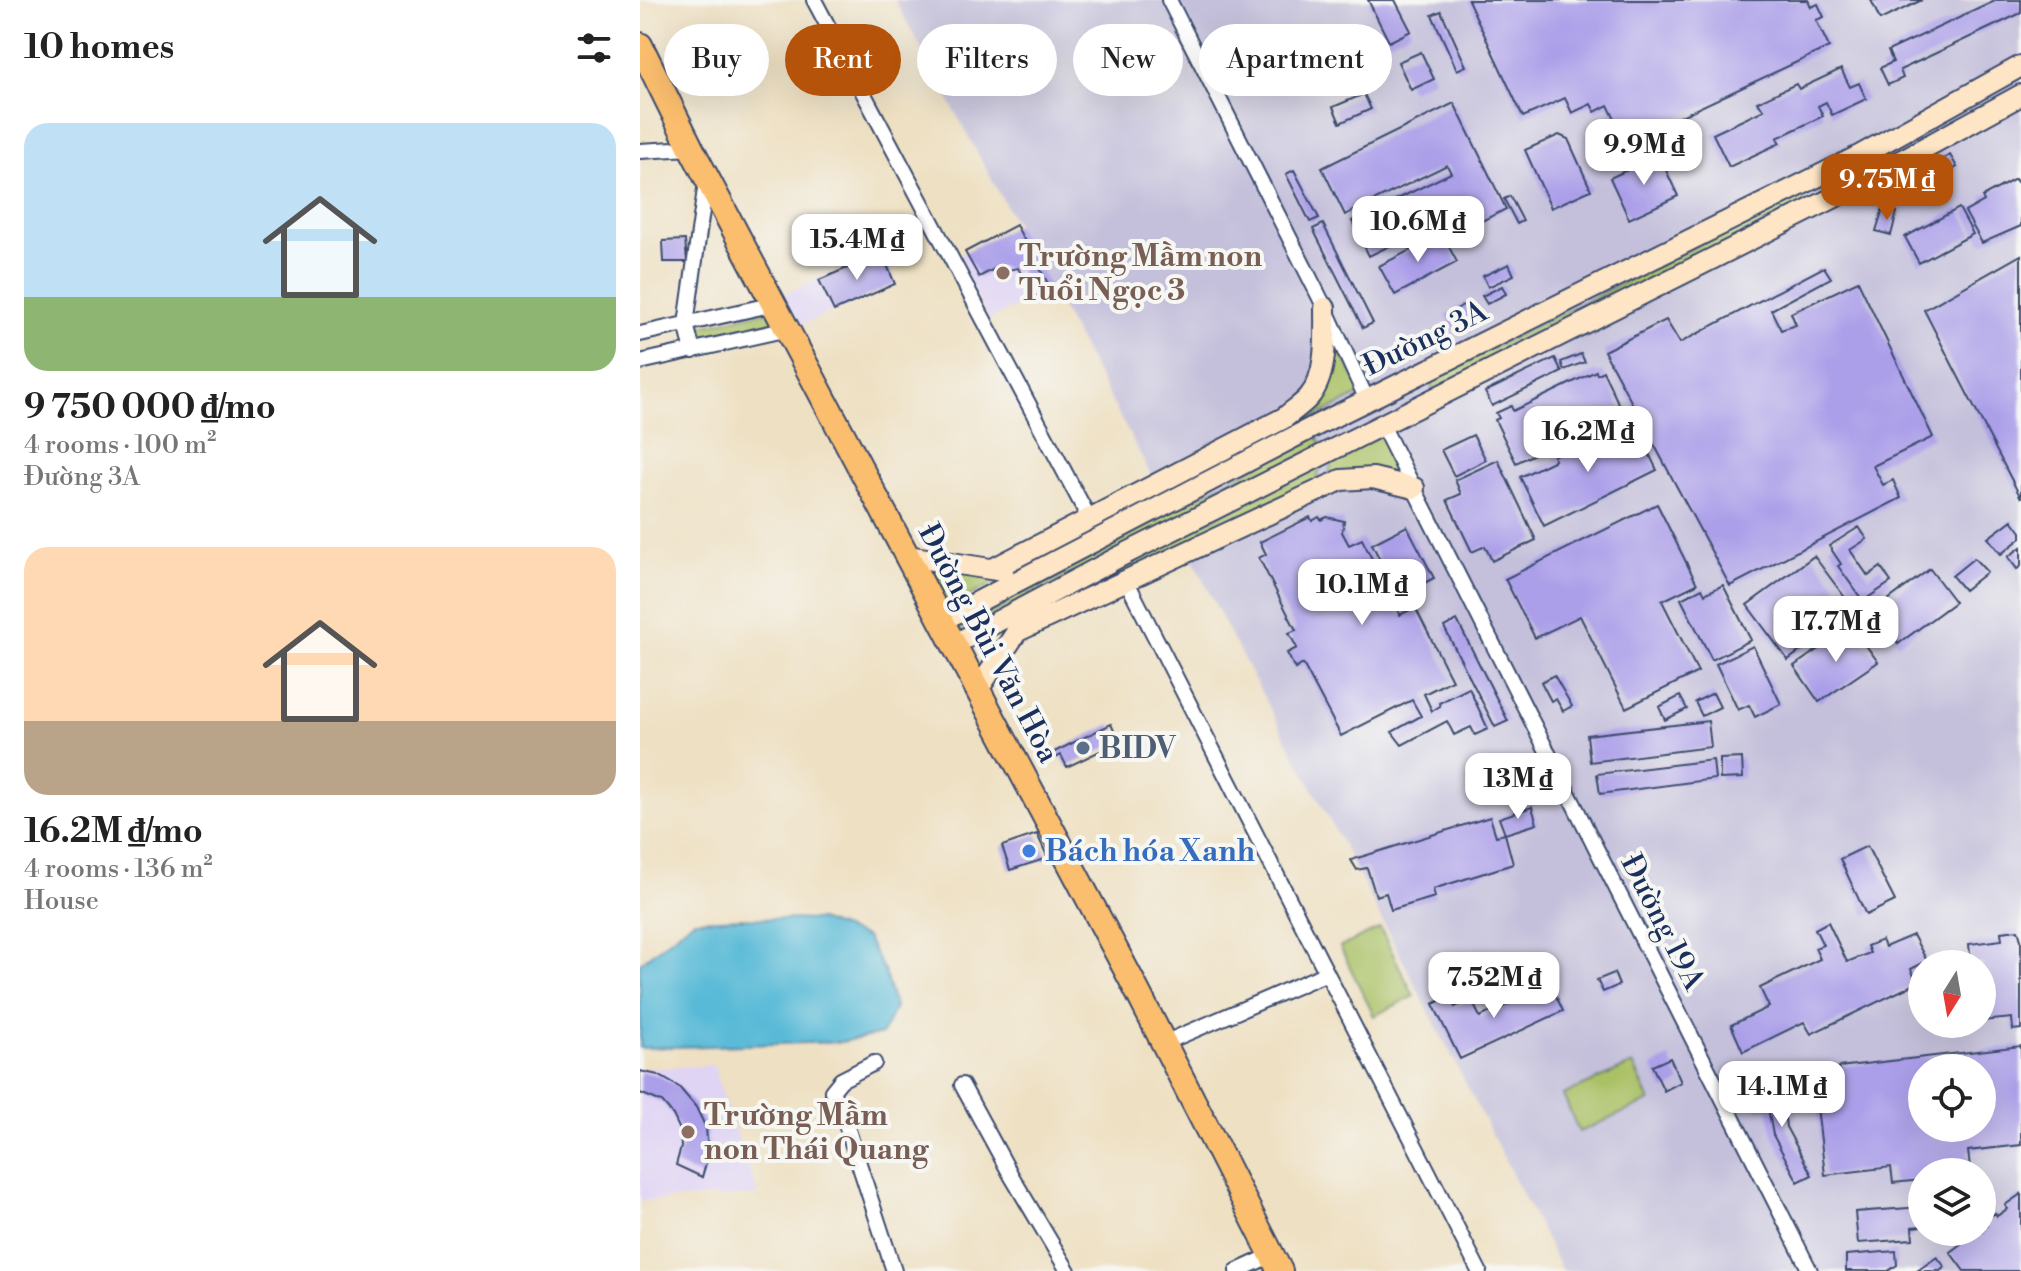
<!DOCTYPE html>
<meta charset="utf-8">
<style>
:root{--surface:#fff;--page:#f6f6f6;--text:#222;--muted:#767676;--accent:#b45309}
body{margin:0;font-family:"Libre Bodoni",serif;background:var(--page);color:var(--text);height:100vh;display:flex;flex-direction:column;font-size:30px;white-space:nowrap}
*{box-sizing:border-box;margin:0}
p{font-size:26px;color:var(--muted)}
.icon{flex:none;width:44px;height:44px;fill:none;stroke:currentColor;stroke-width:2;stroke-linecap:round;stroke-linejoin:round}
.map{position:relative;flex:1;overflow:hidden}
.sheet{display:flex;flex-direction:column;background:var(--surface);width:640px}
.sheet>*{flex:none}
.hud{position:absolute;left:24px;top:24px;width:760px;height:72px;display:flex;gap:16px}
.needle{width:52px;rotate:191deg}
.fabs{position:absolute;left:1268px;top:950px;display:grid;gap:16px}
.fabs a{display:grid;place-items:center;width:88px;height:88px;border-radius:50%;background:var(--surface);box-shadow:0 8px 32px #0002;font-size:40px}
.price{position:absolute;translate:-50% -68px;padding:0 18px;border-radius:16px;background:#fff;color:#222;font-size:26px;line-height:52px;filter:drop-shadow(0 2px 4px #0008)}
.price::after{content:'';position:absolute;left:50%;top:48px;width:24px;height:18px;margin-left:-12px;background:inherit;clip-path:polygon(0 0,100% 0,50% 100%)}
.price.active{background:var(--accent);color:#fff}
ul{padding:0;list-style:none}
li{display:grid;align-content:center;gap:16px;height:424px;padding:0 24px}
li span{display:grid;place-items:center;height:248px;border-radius:24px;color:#555}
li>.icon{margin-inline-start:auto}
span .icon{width:144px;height:144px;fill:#fffc;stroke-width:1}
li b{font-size:34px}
h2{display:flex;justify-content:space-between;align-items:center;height:96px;padding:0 24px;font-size:34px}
.chip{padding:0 28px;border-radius:36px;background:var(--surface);box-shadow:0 8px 32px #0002;font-size:28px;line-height:72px}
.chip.active{background:var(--accent);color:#fff}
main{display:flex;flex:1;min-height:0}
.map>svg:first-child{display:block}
</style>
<main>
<section class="sheet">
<h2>10 homes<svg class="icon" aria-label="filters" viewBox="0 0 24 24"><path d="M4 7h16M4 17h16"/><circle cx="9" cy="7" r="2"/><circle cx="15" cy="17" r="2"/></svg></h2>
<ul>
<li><span style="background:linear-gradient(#bfe0f5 70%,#8fb573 0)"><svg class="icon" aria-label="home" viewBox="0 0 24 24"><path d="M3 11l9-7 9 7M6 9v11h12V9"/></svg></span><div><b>9 750 000 ₫/mo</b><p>4 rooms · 100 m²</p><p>Đường 3A</p></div></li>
<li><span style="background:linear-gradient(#ffd9b3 70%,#b9a48a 0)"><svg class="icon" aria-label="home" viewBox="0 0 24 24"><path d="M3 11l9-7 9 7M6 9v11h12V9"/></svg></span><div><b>16.2M ₫/mo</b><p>4 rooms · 136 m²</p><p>House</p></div></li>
</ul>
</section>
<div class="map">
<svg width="1381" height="1271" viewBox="0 0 1381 1271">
<rect width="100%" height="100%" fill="#f6f6f2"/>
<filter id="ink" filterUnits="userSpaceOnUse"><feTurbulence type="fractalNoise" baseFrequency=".0125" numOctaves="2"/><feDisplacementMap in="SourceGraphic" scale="16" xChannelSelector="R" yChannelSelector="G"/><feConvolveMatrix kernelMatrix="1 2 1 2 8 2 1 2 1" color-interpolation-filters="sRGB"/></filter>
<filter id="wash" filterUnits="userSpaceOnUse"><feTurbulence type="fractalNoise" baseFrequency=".006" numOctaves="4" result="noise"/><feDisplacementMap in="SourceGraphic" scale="32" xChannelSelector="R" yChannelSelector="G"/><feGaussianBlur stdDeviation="1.8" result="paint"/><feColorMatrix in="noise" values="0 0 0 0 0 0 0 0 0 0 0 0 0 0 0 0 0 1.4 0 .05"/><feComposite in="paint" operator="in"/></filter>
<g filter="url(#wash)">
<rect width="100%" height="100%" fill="#eee0c2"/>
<!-- built -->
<path fill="#e0d4f4" d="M376,225L411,289L349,320L316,257Z
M242,253L255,284L156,327L140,296Z
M73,1065L118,1195L0,1201V1069Z"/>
<!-- industrial -->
<path fill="#c4c0db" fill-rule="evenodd" d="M255,0H1381V1271H922L711,860L589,632L506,465ZM1282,964H1342V1024H1282ZM1282,1068H1342V1128H1282ZM1282,1172H1342V1232H1282Z"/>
<!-- green -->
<path fill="#abc166" stroke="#637862" stroke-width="2" d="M1161,194L1166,203L793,390L788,380Z
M129,311L138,326L57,345L52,328Z
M694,340L723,393L671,419L658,416Z
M745,432L766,476L688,477L693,458Z
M676,435L682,445L317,633L312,625Z
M682,463L676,482L394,615L399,608Z
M281,566L367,576L304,610Z
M740,928L774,996L734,1016L700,947Z
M993,1064L1010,1101L939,1132L923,1095Z"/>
<!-- water -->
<path fill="#59bad7" stroke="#3a749a" stroke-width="2" d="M100,918L179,920L226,937L244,971L255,1008L242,1034L201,1042L0,1048V963L54,920Z"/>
<g id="blocks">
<!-- building -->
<path fill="#ab9fe9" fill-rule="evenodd" d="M728,0H755L771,31L749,42Z
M828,0H1168L1171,7L1178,4L1184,17L1176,20L1189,47L986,142L968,105L955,112L951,104L932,113L925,98L883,117Z
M1231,0H1282L1240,20Z
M1357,0H1381V13L1260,70L1263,78L1248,85L1240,68L1253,62L1248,51Z
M801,11L826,66L817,70L792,15Z
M781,52L794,79L771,90L758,62Z
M1201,69L1210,87L1219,83L1226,99L1192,115L1186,102L1178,106L1183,116L1137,138L1140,143L1089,167L1073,134L1124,110L1117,102L1156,84L1159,89Z
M724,94L731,109L700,123L693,107Z
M814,103L866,209L838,223L830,207L729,256L712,221L811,173L807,165L705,215L682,168Z
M919,135L928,139L951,190L911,208L885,150Z
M1019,155L1038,196L989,219L970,178Z
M1310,155L1317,167L1283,186L1276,174Z
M654,170L679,218L670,222L646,174Z
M1375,179L1377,182L1381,180V226L1342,243L1325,212L1344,201L1342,197Z
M870,196L883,221L877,224L864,199Z
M1243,208L1257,212L1251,235L1236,231Z
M1319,208L1333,234L1279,263L1265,237Z
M683,224L733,323L723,328L673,229Z
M376,225L411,289L394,297L378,268L367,270L360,266L339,277L325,252Z
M802,234L817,262L755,295L739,266Z
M45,240L47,262H24L23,241Z
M242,253L255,284L194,311L179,280Z
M1381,255V498L1284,310Z
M869,264L874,275L848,287L843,276Z
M1184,267L1191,278L1131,310L1141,330L1156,325L1151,313L1218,281L1293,437L1233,466L1243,485L1253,480L1261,498L1090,586L964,351L1026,320L1040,343Z
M862,286L866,294L847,304L842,296Z
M830,301L837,313L813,327L806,315Z
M941,354L945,362L924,370L921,362Z
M915,358L922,372L852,406L845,392Z
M956,371L957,374L963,371L982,411L876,463L855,420L859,418L856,413L871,406L873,411Z
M994,423L1017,470L904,526L880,477L915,460L913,456L926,449L929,455Z
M833,435L846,460L814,476L801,450Z
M858,460L896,540L852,561L845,546L832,552L807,500L821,494L815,480Z
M1017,504L1057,584L1022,601L1058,672L986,708L940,616L895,638L865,579Z
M670,517L672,521L679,517L681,520L687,517L704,521L702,532L709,545L722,539L735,565L741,562L732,544L767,526L794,578L757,597L755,593L750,595L760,615L775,607L812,680L784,694L792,711L800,706L799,703L829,688L848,729L835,735L831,727L814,735L807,721L762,745L752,732L781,716L772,700L701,736L663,664L655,669L647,653L657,648L649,633L656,630L619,558L626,554L620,542Z
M1372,520L1381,532V538L1361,554L1348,538Z
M1219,527L1227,539L1210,550L1228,576L1241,567L1251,582L1223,601L1198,566L1201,564L1189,546Z
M1381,547V566L1377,569L1368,557Z
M1174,556L1215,611L1148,660L1107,605Z
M1334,558L1347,572L1324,590L1312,576Z
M1290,569L1315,602L1258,644L1233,611Z
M1083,585L1111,640L1072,660L1041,599L1062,588L1065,594Z
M817,620L868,721L855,727L804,627Z
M1212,626L1238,662L1179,702L1154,666Z
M1113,646L1141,704L1115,717L1109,705L1098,710L1076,664Z
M914,675L932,706L923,711L916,699L911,701L901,682Z
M1073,693L1080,707L1062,716L1055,702Z
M1040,696L1047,709L1025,720L1019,707Z
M1068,721L1071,747L950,762L947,735Z
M471,724L479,742L427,767L421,755L410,761L408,755Z
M1102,758L1103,778L1080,779V759Z
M1073,760L1075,779L960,794L957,774Z
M892,807L897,824L865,834L859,818Z
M850,817L856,836L865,834L873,864L793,889L795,897L751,910L746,893L736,896L727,868L717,870L711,860Z
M397,834L408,858L370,870L362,846Z
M1227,846L1255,901L1226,915L1200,859Z
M1188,922L1207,962L1230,953L1227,946L1242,940L1245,947L1273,935L1287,961L1271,969L1277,983L1171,1034L1164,1022L1103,1052L1091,1025L1129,1007L1120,988L1180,959L1175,948L1183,945L1175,929Z
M1378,930L1381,940V1029L1373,1030L1372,1018L1342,1021V964H1331L1329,944L1362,940L1361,932Z
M974,973L979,985L963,992L957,980Z
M911,985L923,1011L820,1059L793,1004L810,996L815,1007L831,999L840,1017Z
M1381,1046V1145L1328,1151L1330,1167L1304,1170L1305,1172H1282V1180L1253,1183L1251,1167L1185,1175L1176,1098L1202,1094L1199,1067ZM1282,1068H1342V1128H1282Z
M1030,1058L1041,1082L1024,1091L1012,1066Z
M0,1071L18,1075L39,1087L56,1107L66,1128L67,1140L69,1153L62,1177L36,1165L41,1147L40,1130L33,1115L22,1102L0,1093Z
M1141,1085L1146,1127L1172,1175L1158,1182L1133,1135L1128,1108L1117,1109L1114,1089Z
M1381,1194V1271H1324L1310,1252L1337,1232H1342L1347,1225L1344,1221L1355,1213L1357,1216L1367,1209L1365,1205Z
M1282,1207V1226L1272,1227L1273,1239L1218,1243L1215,1212Z
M1256,1251L1257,1265L1248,1271H1206V1255Z
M1297,1257L1305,1267L1300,1271H1277Z"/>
</g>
</g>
<g filter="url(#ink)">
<use href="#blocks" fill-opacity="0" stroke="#3b4a6d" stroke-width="2"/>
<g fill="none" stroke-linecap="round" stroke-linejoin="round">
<!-- street casing -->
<g stroke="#3b4a6d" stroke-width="18">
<path id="street" d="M174,0L449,518
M529,0L685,308L727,400
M0,151L51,148
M0,334L135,304
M53,351L46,324L66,182
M0,362L148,329
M742,425L1170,1271
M486,580L839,1271
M524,1043L687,973
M234,1063L201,1080L192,1091L207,1127L254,1271
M322,1085L372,1177L428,1271
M597,1271L632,1255"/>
</g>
<!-- secondary casing -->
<g stroke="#3b4a6d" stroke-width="24">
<path id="secondary" d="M267,556L363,571
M353,569L644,418C652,411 662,405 669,397C688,375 685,335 685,308
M301,621L677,425L1219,156L1381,66
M376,632L701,480L733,478L774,488
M313,645L477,558L1193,198L1381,95
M337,691L384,621"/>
</g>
<!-- primary casing -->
<g stroke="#3b4a6d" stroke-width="28">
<path id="primary" d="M0,45L51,148L491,979L640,1271"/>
</g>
<!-- street -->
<use href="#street" stroke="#fff" stroke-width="14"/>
<!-- secondary -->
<use href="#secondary" stroke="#fde5c5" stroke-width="20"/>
<!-- primary -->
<use href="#primary" stroke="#fbbe6e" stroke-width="24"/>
</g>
</g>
<!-- markers -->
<g fill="#8d6e63" stroke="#f6f6f2" stroke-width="3">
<circle cx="363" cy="273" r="8"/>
<circle cx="48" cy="1132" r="8"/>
</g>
<circle fill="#5c6f8a" stroke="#f6f6f2" stroke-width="3" cx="443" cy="748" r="8"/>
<circle fill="#3f7fe0" stroke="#f6f6f2" stroke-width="3" cx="389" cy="851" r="8"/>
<g text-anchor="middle" stroke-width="8" stroke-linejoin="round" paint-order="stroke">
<!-- education labels -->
<g font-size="30" font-weight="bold" fill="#785e54" stroke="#f6f6f2" text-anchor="start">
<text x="379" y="266">Trường Mầm non<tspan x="379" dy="34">Tuổi Ngọc 3</tspan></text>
<text x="64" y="1125">Trường Mầm<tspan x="64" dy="34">non Thái Quang</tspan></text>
</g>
<!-- street labels -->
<g font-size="30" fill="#1b2f5e" stroke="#f6f6f2">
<text transform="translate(785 338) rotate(-26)" y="10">Đường 3A</text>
<text transform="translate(349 643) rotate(62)" y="10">Đường Bùi Văn Hòa</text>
<text transform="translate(1023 922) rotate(63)" y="10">Đường 19A</text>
</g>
<!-- service labels -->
<g font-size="30" font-weight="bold" fill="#4e5e75" stroke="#f6f6f2" text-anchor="start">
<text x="459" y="758">BIDV</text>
</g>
<!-- shop labels -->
<g font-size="30" font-weight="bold" fill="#366cbe" stroke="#f6f6f2" text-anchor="start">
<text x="405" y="861">Bách hóa Xanh</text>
</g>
</g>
</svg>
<div class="fabs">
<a><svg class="needle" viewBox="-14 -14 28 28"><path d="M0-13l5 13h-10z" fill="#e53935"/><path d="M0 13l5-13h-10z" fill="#767676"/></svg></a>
<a><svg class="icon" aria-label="locate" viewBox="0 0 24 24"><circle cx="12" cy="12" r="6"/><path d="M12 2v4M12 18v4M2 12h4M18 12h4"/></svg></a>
<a><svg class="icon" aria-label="layers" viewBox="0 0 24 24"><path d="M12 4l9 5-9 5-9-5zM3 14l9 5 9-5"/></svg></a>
</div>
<b class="price" style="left:1004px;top:187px">9.9M ₫</b>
<b class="price active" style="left:1247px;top:222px">9.75M ₫</b>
<b class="price" style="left:778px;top:264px">10.6M ₫</b>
<b class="price" style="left:217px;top:282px">15.4M ₫</b>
<b class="price" style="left:948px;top:474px">16.2M ₫</b>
<b class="price" style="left:722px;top:627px">10.1M ₫</b>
<b class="price" style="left:1196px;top:664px">17.7M ₫</b>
<b class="price" style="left:878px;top:821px">13M ₫</b>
<b class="price" style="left:854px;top:1020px">7.52M ₫</b>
<b class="price" style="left:1142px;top:1129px">14.1M ₫</b>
<div class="hud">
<a class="chip">Buy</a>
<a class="chip active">Rent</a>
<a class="chip">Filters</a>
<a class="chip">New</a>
<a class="chip">Apartment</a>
</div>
</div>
</main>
